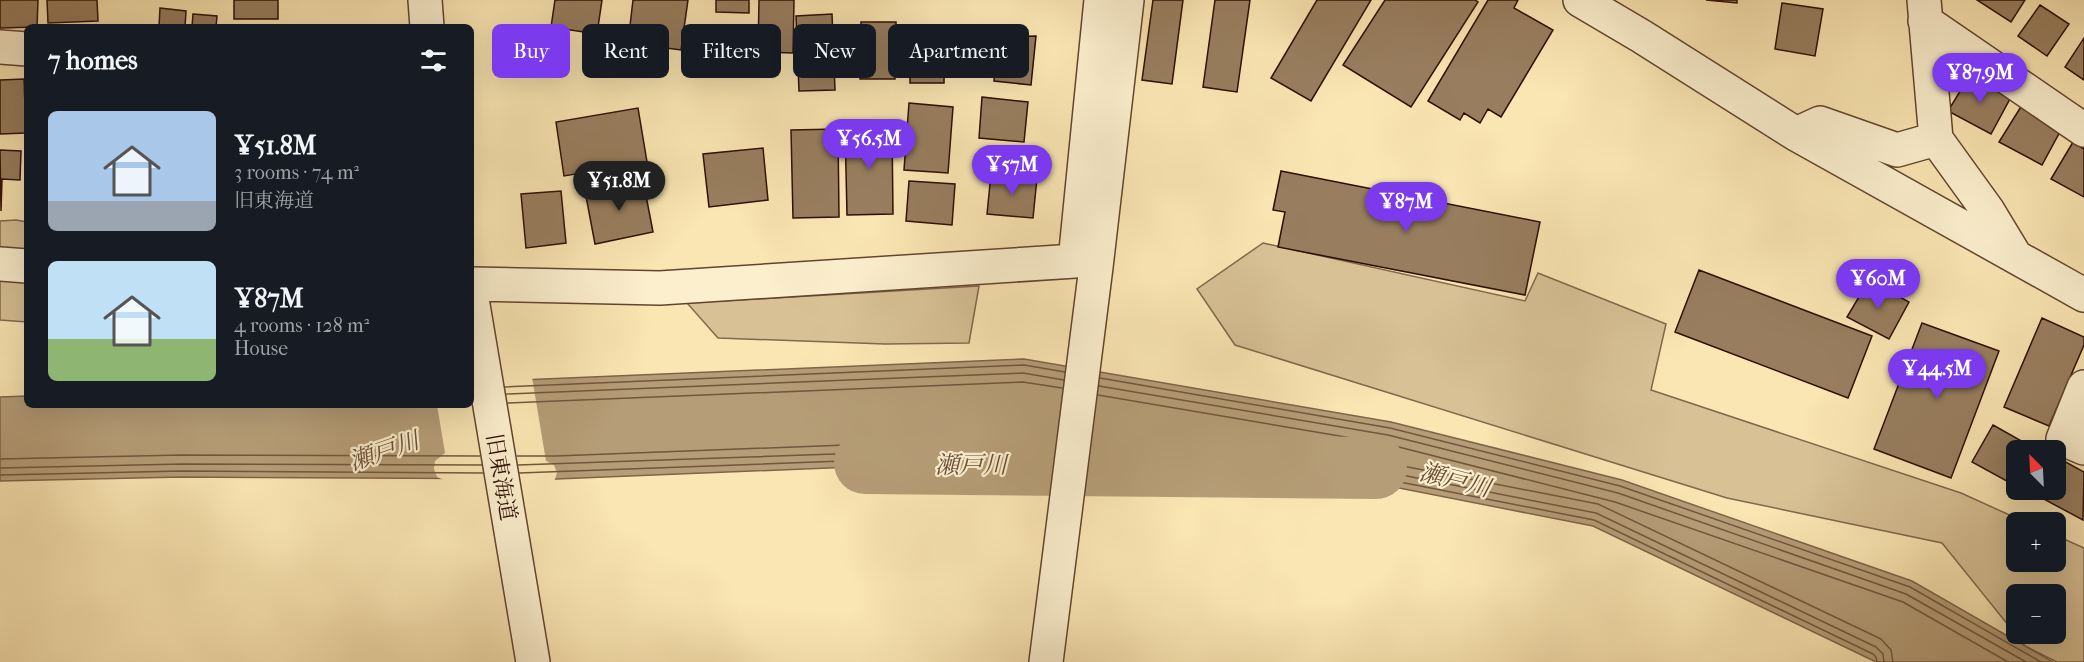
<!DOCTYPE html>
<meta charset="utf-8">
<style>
:root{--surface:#171b24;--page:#20242c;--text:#f1f3f6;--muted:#9ea1a6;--accent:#7c3aed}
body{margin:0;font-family:"IM FELL French Canon","Noto Serif JP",serif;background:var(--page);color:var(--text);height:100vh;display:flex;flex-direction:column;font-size:22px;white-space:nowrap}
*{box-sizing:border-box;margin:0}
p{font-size:20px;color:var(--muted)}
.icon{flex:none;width:33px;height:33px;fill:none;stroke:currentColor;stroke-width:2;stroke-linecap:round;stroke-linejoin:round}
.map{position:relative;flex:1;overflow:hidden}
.drawer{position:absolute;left:24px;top:24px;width:450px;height:384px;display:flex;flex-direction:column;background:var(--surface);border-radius:9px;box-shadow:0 6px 24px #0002}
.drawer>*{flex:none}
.banner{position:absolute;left:492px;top:24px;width:570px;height:54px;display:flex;gap:12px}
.needle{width:39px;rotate:336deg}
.tools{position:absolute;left:2006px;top:440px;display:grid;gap:12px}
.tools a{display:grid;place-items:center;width:60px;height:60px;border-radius:9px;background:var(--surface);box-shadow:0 6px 24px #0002;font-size:30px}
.price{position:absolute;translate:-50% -51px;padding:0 14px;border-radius:21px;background:var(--accent);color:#fff;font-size:20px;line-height:39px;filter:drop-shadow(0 2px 3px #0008)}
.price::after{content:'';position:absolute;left:50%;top:36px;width:18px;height:14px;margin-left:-9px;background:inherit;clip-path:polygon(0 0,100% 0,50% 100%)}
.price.active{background:#222;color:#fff}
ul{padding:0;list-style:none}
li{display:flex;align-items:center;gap:18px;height:150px;padding:0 24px}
li span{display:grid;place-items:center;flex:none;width:168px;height:120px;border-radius:9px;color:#555}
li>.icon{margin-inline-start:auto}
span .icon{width:72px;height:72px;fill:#fffc;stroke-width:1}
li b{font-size:26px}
h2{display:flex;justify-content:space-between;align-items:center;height:72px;padding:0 24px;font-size:26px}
.pill{padding:0 21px;border-radius:9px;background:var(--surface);box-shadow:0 6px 24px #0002;font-size:21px;line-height:54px}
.pill.active{background:var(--accent);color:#fff}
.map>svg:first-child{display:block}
</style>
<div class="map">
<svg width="2084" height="662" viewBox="0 0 2084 662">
<rect width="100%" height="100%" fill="#fae6b3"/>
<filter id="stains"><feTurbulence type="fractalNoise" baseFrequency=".00333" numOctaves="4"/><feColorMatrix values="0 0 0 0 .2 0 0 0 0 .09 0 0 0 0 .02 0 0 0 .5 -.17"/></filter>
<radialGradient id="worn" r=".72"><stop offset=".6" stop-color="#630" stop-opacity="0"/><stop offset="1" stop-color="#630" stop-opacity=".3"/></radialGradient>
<!-- green -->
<path fill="#d7c195" stroke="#82684c" stroke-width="1.5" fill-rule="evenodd" d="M16,220L27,222V322L0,320V221Z
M1263,243L1525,301L1538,273L1666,324L1651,390L1961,493L2025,522H2016V561H2055V535L2084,548V662H2057L2025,646L1942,543L1727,498L1235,345L1197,289ZM2016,594H2055V633H2016Z
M979,286L969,343L885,344L718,338L687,303Z"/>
<!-- water -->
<path fill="#b59d77" stroke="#7f6449" stroke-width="1.5" d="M1024,359L1391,422L1622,480L1912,581L2053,662H1876L1593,526L1292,467L950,463L556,479L182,477L0,481V397L27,396V405H471V382Z"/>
<!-- pier -->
<path fill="#fae6b3" d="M532,377L546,461L554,465L557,473L554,482H449L437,477L434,469L435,461L445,453L437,405H471V379Z"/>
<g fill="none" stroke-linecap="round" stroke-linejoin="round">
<!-- shore -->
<path stroke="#72563d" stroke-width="1.5" d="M1100,378L1390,428L1620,486L1910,587L2041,662
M1099,386L1388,435L1618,493L1906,594L2026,662
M505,387L1024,365L1065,372
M506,394L1023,373L1064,380
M1098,395L1387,444L1615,502L1903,602L2008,662
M508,403L1023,382L1062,388
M1092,443L1295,445L1598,504L1881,639L1891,650L1893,662
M1091,452L1294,454L1596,513L1876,647L1883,654L1884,662
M517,456H556L949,441L1056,442
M0,459L182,455L480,456
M1090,459L1293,461L1594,520L1873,654L1876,657L1877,662
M518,465L950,450L1055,451
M0,468L182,464L482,465
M519,473L950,457L1054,459
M0,475L182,471L483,473"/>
<!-- river -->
<path stroke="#b59d77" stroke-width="62" d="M865,463L1376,468"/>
</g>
<!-- building -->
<path fill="#987e5f" stroke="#2e0e03" stroke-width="1.5" d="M0,0H38L37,27L0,28Z
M47,0H97L98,21L48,23Z
M234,0H278V19H234Z
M555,0H602L597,34L551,27Z
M633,0H688L681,50L628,43Z
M716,0H749V13L716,12Z
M759,0H794L793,53L758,52Z
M1153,0H1183L1172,84L1142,80Z
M1215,0H1250L1237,92L1203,87Z
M1317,0H1371L1311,101L1271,78Z
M1385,0H1475L1478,2L1411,107L1343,65Z
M1488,0H1518L1514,8L1553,30L1501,117L1488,109L1480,123L1464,113L1460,120L1428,101Z
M1706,0H1737V3Z
M1977,0H2025L2011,22Z
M1782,3L1823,9L1815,56L1775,49Z
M2040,5L2069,24L2047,56L2018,36Z
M160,8L186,11L185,27H159Z
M193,14L217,16L216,27H192Z
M832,14L835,90L799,91L796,16Z
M861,22H896L895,79H860Z
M737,26V72H700V27Z
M910,26H945L944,83H910Z
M1036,36L1031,85L994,81L997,37Z
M2084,38V80L2065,67Z
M1970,75L2011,97L1991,134L1948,111Z
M24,79L26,133L0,134V80Z
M982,97L1028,102L1024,142L979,138Z
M909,103L953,107L948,173L904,170Z
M2022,105L2062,128L2042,165L1999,142Z
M638,108L647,162L564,176L556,122Z
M892,126L893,214L847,215L845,127Z
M838,129L839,217L793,218L791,130Z
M2073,142L2084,149V197L2051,179Z
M763,148L768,200L709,207L703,154Z
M0,150L21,151L20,180L2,179L1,211Z
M1281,171L1540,222L1525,295L1278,247L1285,212L1273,210Z
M991,174L1037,178L1033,218L987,214Z
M643,180L653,232L595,244L585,191Z
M909,181L955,184L952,225L906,221Z
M561,191L566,243L526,248L521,194Z
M1699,270L1872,336L1848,398L1675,332Z
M1869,280L1909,302L1889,339L1847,317Z
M2042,318L2084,337V345L2049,426L2004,407Z
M1922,323L1999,351L1951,478L1874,449Z
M1993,425L2034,448L2033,450H2016V481L2014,485L1972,462Z
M2062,460L2084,472L2083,520L2040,497L2045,489H2055V472Z"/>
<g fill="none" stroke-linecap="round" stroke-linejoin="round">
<!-- minor casing -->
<g stroke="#61442f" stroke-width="36">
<path id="minor" d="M425,0L427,27
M1580,0L1641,36L1796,134L2084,295
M1924,0L1936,139L1988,211L2014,254
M1925,21L2084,130
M0,47L27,49
M1796,134L1820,123L1897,150L1936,139
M0,264L27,266
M471,284L660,288L1075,261L1101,0
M471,293L533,662
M2084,387L2063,439L2084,448
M1046,662L1096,267L1127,0"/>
</g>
<!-- minor -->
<use href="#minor" stroke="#fcefce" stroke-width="33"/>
</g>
<g text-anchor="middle" stroke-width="4.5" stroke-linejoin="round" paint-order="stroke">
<!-- street labels -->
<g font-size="22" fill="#2e0e03" stroke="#fcefce">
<text transform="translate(502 477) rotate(80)" y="8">旧東海道</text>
</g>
<!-- water labels -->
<g font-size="24" font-style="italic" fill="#6b4e37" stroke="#fcefce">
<text transform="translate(384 451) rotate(-19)" y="8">瀬戸川</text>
<text x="971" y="473">瀬戸川</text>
<text transform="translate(1455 480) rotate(14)" y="8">瀬戸川</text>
</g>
</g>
<rect width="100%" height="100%" filter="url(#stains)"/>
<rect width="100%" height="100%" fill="url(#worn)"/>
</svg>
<div class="tools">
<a><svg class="needle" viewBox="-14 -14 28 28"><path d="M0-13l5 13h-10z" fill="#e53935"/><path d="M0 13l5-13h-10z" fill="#9ea1a6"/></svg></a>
<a>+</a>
<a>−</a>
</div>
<b class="price" style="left:1980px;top:104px">¥87.9M</b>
<b class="price" style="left:869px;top:170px">¥56.5M</b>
<b class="price" style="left:1012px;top:196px">¥57M</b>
<b class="price active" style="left:619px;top:212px">¥51.8M</b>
<b class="price" style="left:1406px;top:233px">¥87M</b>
<b class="price" style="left:1878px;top:310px">¥60M</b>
<b class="price" style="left:1937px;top:400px">¥44.5M</b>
<div class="banner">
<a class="pill active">Buy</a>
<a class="pill">Rent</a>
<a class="pill">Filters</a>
<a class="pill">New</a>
<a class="pill">Apartment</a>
</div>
<section class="drawer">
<h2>7 homes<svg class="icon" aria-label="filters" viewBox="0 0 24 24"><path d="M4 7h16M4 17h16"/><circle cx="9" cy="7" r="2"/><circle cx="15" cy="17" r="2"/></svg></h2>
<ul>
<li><span style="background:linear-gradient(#a9c7e8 75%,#9aa5b1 0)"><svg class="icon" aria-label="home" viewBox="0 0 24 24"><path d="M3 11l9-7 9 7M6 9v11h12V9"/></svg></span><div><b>¥51.8M</b><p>3 rooms · 74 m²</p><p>旧東海道</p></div></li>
<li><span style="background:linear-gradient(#bfe0f5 65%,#8fb573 0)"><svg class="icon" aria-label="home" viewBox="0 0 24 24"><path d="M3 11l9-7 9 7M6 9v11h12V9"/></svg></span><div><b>¥87M</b><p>4 rooms · 128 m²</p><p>House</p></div></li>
</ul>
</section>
</div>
